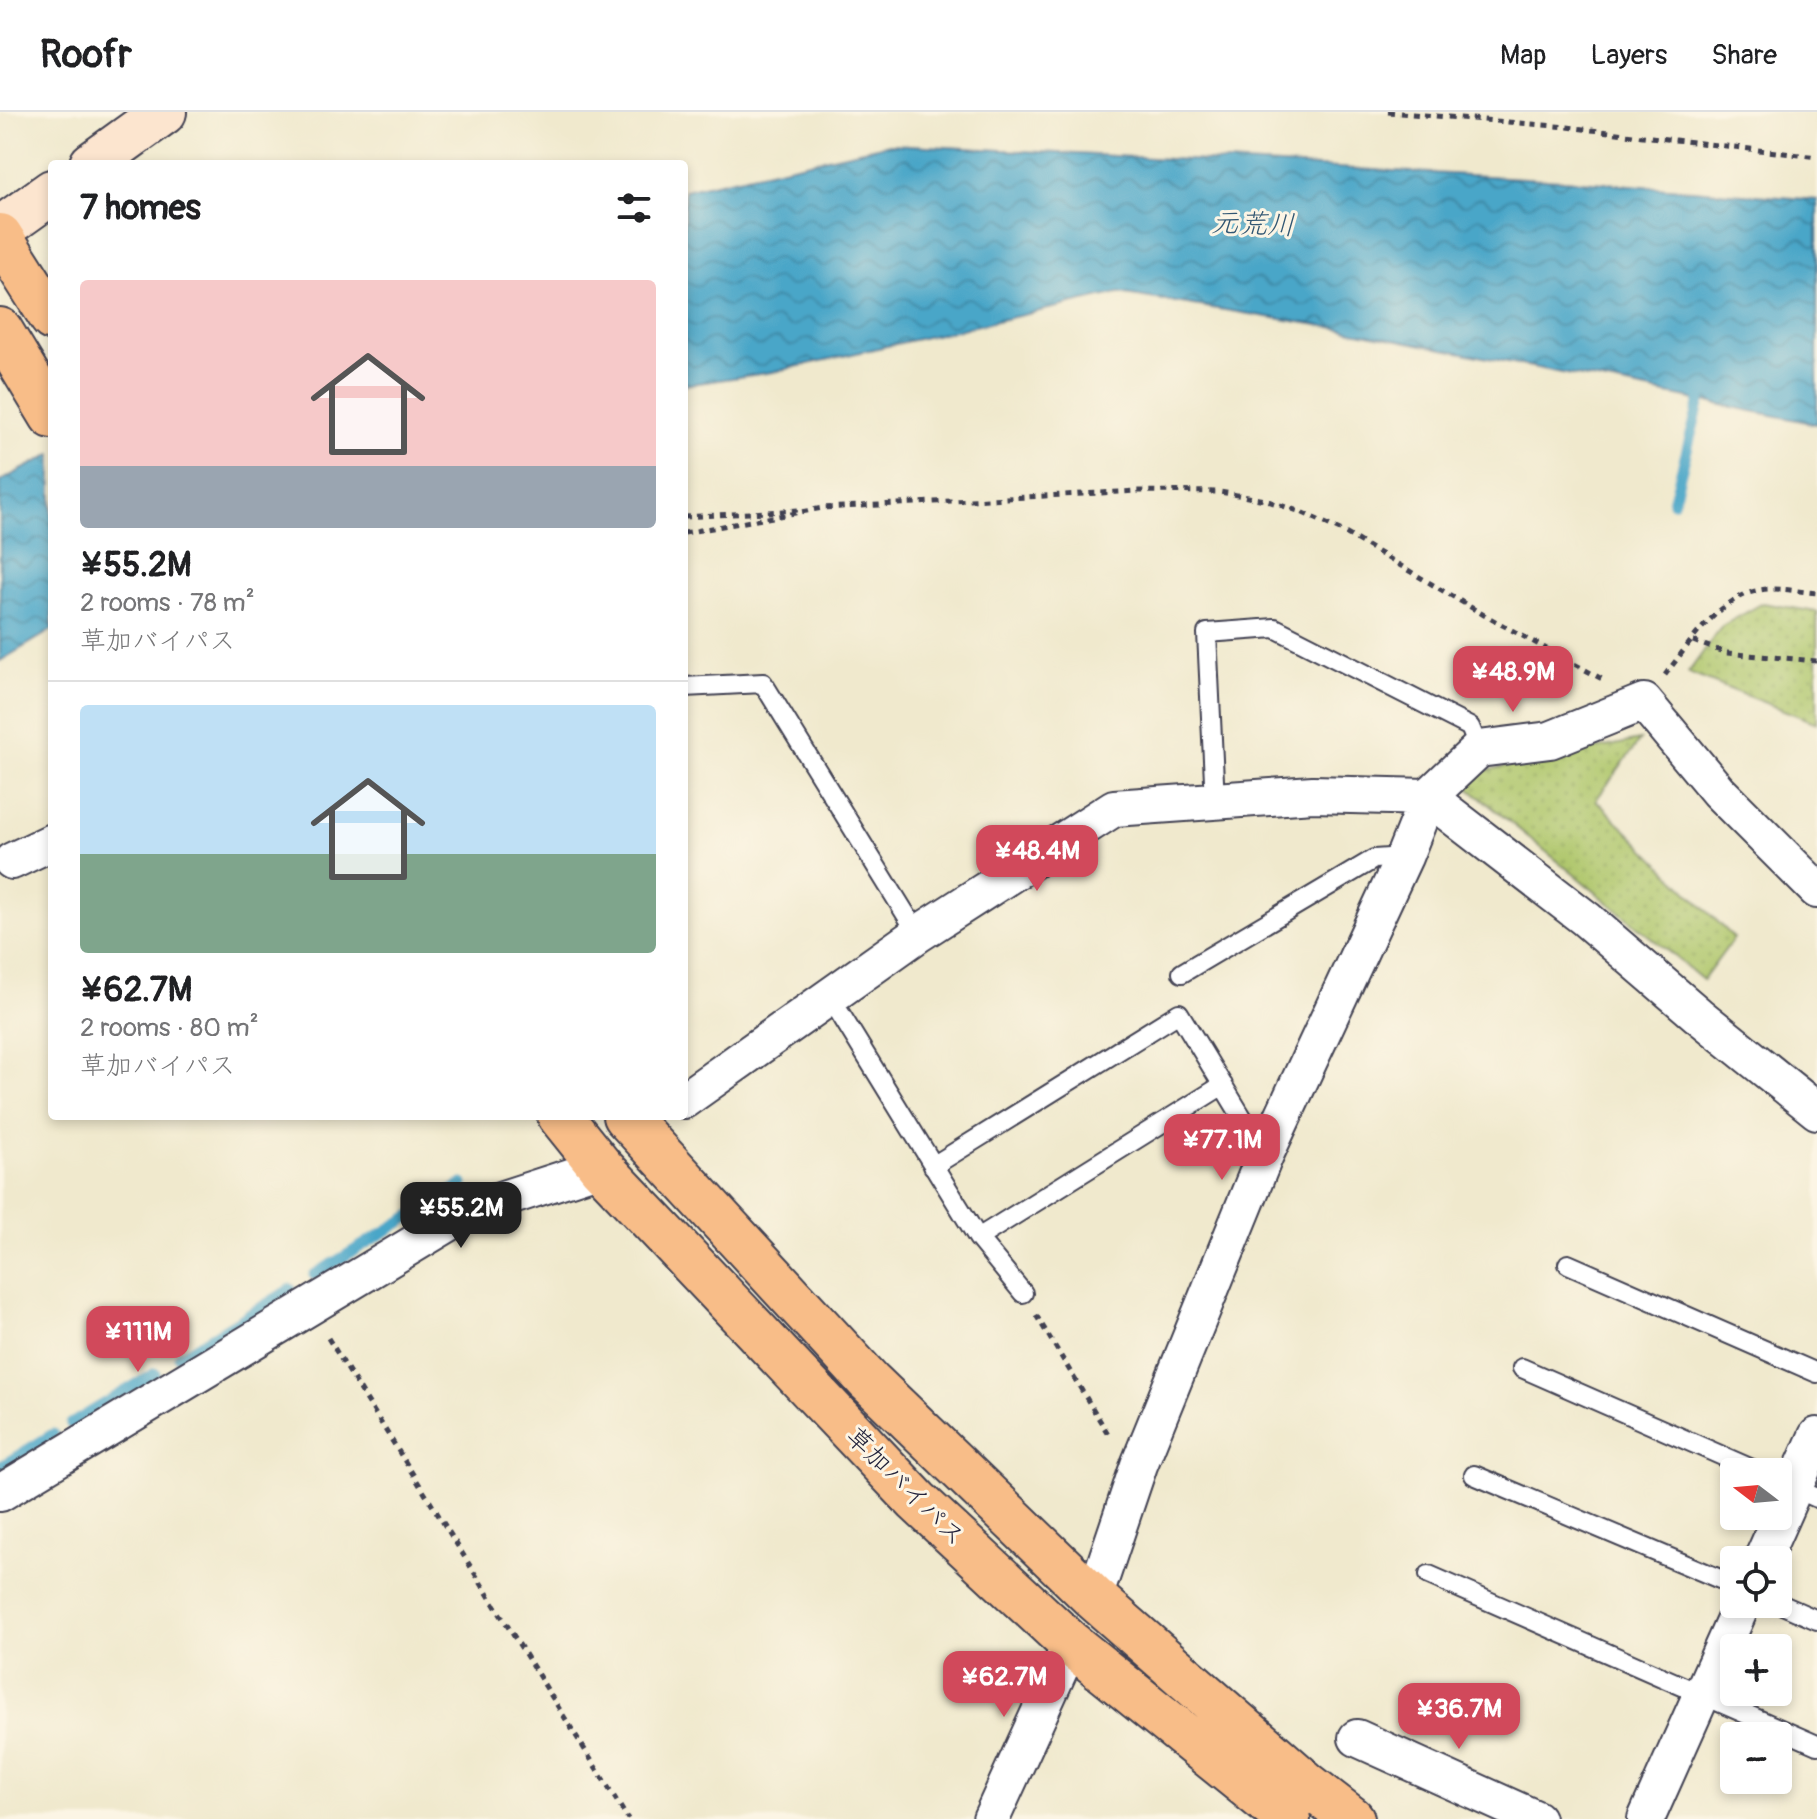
<!DOCTYPE html>
<meta charset="utf-8">
<style>
:root{--surface:#fff;--page:#f2f2f2;--text:#202124;--muted:#757577;--line:#e0e0e0;--accent:#d1495b}
body{margin:0;font-family:Pangolin,"Klee One",sans-serif;background:var(--page);color:var(--text);height:100vh;display:flex;flex-direction:column;font-size:30px;white-space:nowrap}
*{box-sizing:border-box;margin:0}
p{font-size:26px;color:var(--muted)}
.icon{flex:none;width:44px;height:44px;fill:none;stroke:currentColor;stroke-width:2;stroke-linecap:round;stroke-linejoin:round}
.map{position:relative;flex:1;overflow:hidden}
.side{position:absolute;left:48px;top:48px;width:640px;height:960px;display:flex;flex-direction:column;background:var(--surface);border-radius:8px;box-shadow:0 4px 12px #0003}
.side>*{flex:none}
.needle{width:52px;rotate:286deg}
.tools{position:absolute;left:1720px;top:1346px;display:grid;gap:16px}
.tools a{display:grid;place-items:center;width:72px;height:72px;border-radius:8px;background:var(--surface);box-shadow:0 4px 12px #0003;font-size:40px}
.price{position:absolute;translate:-50% -68px;padding:0 18px;border-radius:16px;background:var(--accent);color:#fff;font-size:26px;line-height:52px;filter:drop-shadow(0 2px 4px #0008)}
.price::after{content:'';position:absolute;left:50%;top:48px;width:24px;height:18px;margin-left:-12px;background:inherit;clip-path:polygon(0 0,100% 0,50% 100%)}
.price.selected{background:#222;color:#fff}
ul{padding:0;list-style:none}
li{display:grid;align-content:center;gap:16px;height:424px;padding:0 32px}
li+li{border-top:2px solid var(--line)}
li span{display:grid;place-items:center;height:248px;border-radius:8px;color:#555}
li>.icon{margin-inline-start:auto}
span .icon{width:144px;height:144px;fill:#fffc;stroke-width:1}
li b{font-size:34px}
h2{display:flex;justify-content:space-between;align-items:center;height:96px;padding:0 32px;font-size:34px}
header{display:flex;align-items:center;gap:48px;box-sizing:border-box;height:112px;padding:0 40px;background:var(--surface);border-bottom:2px solid var(--line)}
header strong{font-size:38px}
nav{display:flex;gap:44px;margin-inline-start:auto;font-size:28px}
.map>svg:first-child{display:block}
</style>
<header>
<strong>Roofr</strong>
<nav><a>Map</a><a>Layers</a><a>Share</a></nav>
</header>
<div class="map">
<svg width="1817" height="1707" viewBox="0 0 1817 1707">
<defs>
<pattern id="park-dots" width="8" height="8" patternUnits="userSpaceOnUse" patternTransform="scale(2)"><rect width="8" height="8" fill="#aec66b"/><path d="M2 2h.1M6 6h.1" fill="none" stroke="#95aa5e" stroke-width="1.8" stroke-linecap="round"/></pattern>
<pattern id="water-waves" width="16" height="10" patternUnits="userSpaceOnUse" patternTransform="scale(2)"><rect width="16" height="10" fill="#4aa6c8"/><path d="M0 5q4-4 8 0t8 0" fill="none" stroke="#3d87a4"/></pattern>
</defs>
<rect width="100%" height="100%" fill="#fcf5e5"/>
<filter id="ink" filterUnits="userSpaceOnUse"><feTurbulence type="fractalNoise" baseFrequency=".0125" numOctaves="2"/><feDisplacementMap in="SourceGraphic" scale="16" xChannelSelector="R" yChannelSelector="G"/><feConvolveMatrix kernelMatrix="1 2 1 2 8 2 1 2 1" color-interpolation-filters="sRGB"/></filter>
<filter id="wash" filterUnits="userSpaceOnUse"><feTurbulence type="fractalNoise" baseFrequency=".006" numOctaves="4" result="noise"/><feDisplacementMap in="SourceGraphic" scale="32" xChannelSelector="R" yChannelSelector="G"/><feGaussianBlur stdDeviation="1.8" result="paint"/><feColorMatrix in="noise" values="0 0 0 0 0 0 0 0 0 0 0 0 0 0 0 0 0 1.4 0 .05"/><feComposite in="paint" operator="in"/></filter>
<g filter="url(#wash)">
<rect width="100%" height="100%" fill="#f0e9cd"/>
<!-- park -->
<path fill="url(#park-dots)" stroke="#687453" stroke-width="2" d="M1763,491L1817,500V611L1688,561L1722,514Z
M1640,628L1596,688L1734,826L1703,868L1466,674L1483,659Z"/>
<!-- water -->
<path fill="url(#water-waves)" stroke="#366482" stroke-width="2" d="M890,32L1580,69L1817,88V312L1343,217L1119,181L773,260L684,273V78Z
M52,342V518L0,549V369Z"/>
<g fill="none" stroke-linecap="round" stroke-linejoin="round">
<!-- stream -->
<path stroke="#4aa6c8" stroke-width="11" d="M1673,390L1704,274
M314,1163L463,1072
M179,1245L291,1177
M71,1312L155,1261
M0,1355L53,1322"/>
</g>
</g>
<g filter="url(#ink)">
<g fill="none" stroke-linecap="round" stroke-linejoin="round">
<!-- service casing -->
<g stroke="#414051" stroke-width="22">
<path id="service" d="M684,575L763,571L918,822
M1215,690L1207,521L1275,516L1470,615L1479,637
M1182,861L1374,747L1404,745
M830,885L978,1126L1023,1181
M933,1054L1179,901L1265,1043
M978,1126L1223,973
M1568,1152L1817,1261
M1522,1256L1759,1360
M1474,1363L1734,1473
M1788,1373L1817,1386
M1429,1463L1817,1633
M1778,1491L1817,1508"/>
</g>
<!-- minor casing -->
<g stroke="#414051" stroke-width="40">
<path id="minor" d="M12,749L52,730
M684,988L918,822L1114,696L1313,682L1428,685L1586,807L1698,903L1817,999
M0,1381L472,1097L601,1055
M1762,1448L1817,1324
M1094,1486L1139,1353L1265,1043L1404,745L1428,685L1479,637L1550,628L1644,590L1718,679L1817,778
M1357,1626L1536,1707
M991,1707L1071,1532
M1646,1707L1742,1492"/>
</g>
<!-- secondary casing -->
<g stroke="#414051" stroke-width="48">
<path id="secondary" d="M92,52L164,0
M0,117L52,80"/>
</g>
<!-- trunk casing -->
<g stroke="#414051" stroke-width="48">
<path id="trunk" d="M0,124L52,206
M0,218L52,304
M560,1004L601,1055L917,1389L1071,1532L1288,1707
M625,1004L869,1269L1094,1486L1308,1673L1352,1707"/>
</g>
<!-- path -->
<path stroke="#414051" stroke-width="5" stroke-dasharray="6 6" stroke-linecap="butt" d="M1388,0L1567,15L1817,45
M684,405L799,398
M684,421L823,396L1137,379L1220,380L1265,388L1301,400L1340,418L1484,503L1602,567
M1693,529L1726,541L1817,549
M1665,563C1692,528 1725,476 1773,477C1788,477 1803,480 1817,481
M1036,1203L1110,1325
M328,1226L628,1707"/>
<!-- service -->
<use href="#service" stroke="#fff" stroke-width="18"/>
<!-- minor -->
<use href="#minor" stroke="#fff" stroke-width="36"/>
<!-- secondary -->
<use href="#secondary" stroke="#fce5cf" stroke-width="44"/>
<!-- trunk -->
<use href="#trunk" stroke="#f8bd88" stroke-width="44"/>
</g>
</g>
<g text-anchor="middle" stroke-width="6" stroke-linejoin="round" paint-order="stroke">
<!-- street labels -->
<g font-size="26" fill="#22223b" stroke="#fcf5e5">
<text transform="translate(906 1374) rotate(45)" y="9">草加バイパス</text>
</g>
<!-- water labels -->
<g font-size="28" font-style="italic" fill="#325773" stroke="#fcf5e5">
<text transform="translate(1253 111) rotate(2)" y="10">元荒川</text>
</g>
</g>
</svg>
<div class="tools">
<a><svg class="needle" viewBox="-14 -14 28 28"><path d="M0-13l5 13h-10z" fill="#e53935"/><path d="M0 13l5-13h-10z" fill="#757577"/></svg></a>
<a><svg class="icon" aria-label="locate" viewBox="0 0 24 24"><circle cx="12" cy="12" r="6"/><path d="M12 2v4M12 18v4M2 12h4M18 12h4"/></svg></a>
<a>+</a>
<a>−</a>
</div>
<b class="price" style="left:1513px;top:602px">¥48.9M</b>
<b class="price" style="left:1037px;top:781px">¥48.4M</b>
<b class="price" style="left:1222px;top:1070px">¥77.1M</b>
<b class="price selected" style="left:461px;top:1138px">¥55.2M</b>
<b class="price" style="left:138px;top:1262px">¥111M</b>
<b class="price" style="left:1004px;top:1607px">¥62.7M</b>
<b class="price" style="left:1459px;top:1639px">¥36.7M</b>
<section class="side">
<h2>7 homes<svg class="icon" aria-label="filters" viewBox="0 0 24 24"><path d="M4 7h16M4 17h16"/><circle cx="9" cy="7" r="2"/><circle cx="15" cy="17" r="2"/></svg></h2>
<ul>
<li><span style="background:linear-gradient(#f6c9c9 75%,#9aa5b1 0)"><svg class="icon" aria-label="home" viewBox="0 0 24 24"><path d="M3 11l9-7 9 7M6 9v11h12V9"/></svg></span><div><b>¥55.2M</b><p>2 rooms · 78 m²</p><p>草加バイパス</p></div></li>
<li><span style="background:linear-gradient(#bfe0f5 60%,#7fa58c 0)"><svg class="icon" aria-label="home" viewBox="0 0 24 24"><path d="M3 11l9-7 9 7M6 9v11h12V9"/></svg></span><div><b>¥62.7M</b><p>2 rooms · 80 m²</p><p>草加バイパス</p></div></li>
</ul>
</section>
</div>
